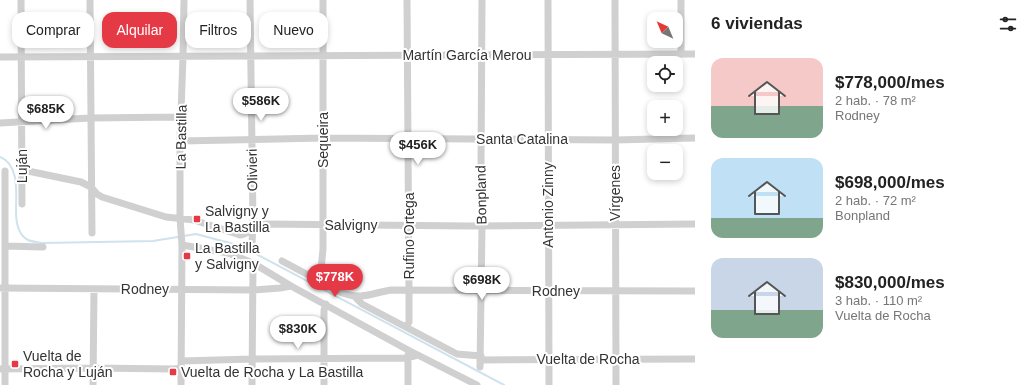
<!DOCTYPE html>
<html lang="es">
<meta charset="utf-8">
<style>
:root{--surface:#fff;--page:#f2f2f2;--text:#222;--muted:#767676;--accent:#e63946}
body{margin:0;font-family:Helvetica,sans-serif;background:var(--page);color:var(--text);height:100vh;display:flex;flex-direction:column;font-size:15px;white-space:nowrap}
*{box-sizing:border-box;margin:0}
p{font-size:13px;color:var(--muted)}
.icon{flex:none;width:22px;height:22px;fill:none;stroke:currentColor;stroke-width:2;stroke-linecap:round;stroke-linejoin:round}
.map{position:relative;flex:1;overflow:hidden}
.details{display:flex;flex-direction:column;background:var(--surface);width:340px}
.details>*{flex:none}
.guide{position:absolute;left:12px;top:12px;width:380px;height:36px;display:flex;gap:8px}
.needle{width:26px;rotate:316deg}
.fabs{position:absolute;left:647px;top:12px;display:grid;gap:8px}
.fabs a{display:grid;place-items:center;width:36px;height:36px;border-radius:8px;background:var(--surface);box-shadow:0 2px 6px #0003;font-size:20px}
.price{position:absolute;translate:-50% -34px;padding:0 9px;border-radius:14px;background:#fff;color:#222;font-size:13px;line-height:26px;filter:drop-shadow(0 1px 2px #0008)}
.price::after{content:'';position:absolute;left:50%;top:24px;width:12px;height:9px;margin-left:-6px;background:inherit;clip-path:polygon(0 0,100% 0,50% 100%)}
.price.selected{background:var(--accent);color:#fff}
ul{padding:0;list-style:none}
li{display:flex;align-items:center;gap:12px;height:100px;padding:0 16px}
li span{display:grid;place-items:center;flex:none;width:112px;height:80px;border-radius:12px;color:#555}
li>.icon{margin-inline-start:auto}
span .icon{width:48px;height:48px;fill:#fffc;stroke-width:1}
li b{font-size:17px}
h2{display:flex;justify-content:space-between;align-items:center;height:48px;padding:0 16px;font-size:17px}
.tag{padding:0 14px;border-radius:12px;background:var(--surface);box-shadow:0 2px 6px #0003;font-size:14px;line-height:36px}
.tag.selected{background:var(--accent);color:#fff}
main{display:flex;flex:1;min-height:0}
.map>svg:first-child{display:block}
</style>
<main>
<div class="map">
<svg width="695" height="385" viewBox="0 0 695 385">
<rect width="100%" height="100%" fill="#fff"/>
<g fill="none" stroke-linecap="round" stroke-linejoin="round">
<!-- stream -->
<path stroke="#cfe2ee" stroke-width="2" d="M0,157C20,165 16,194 16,211
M16,211C16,221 18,235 28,240C32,242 38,242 42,243L153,241L196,234L241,246L504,385"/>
<!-- minor -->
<path stroke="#d0d0d0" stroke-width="7" d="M21,0L22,204
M90,0L92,233
M250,0L253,222L252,244
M548,0L549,385
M615,0L616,385
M681,0V54
M0,57L695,54
M0,123L90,118L181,117
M180,141L323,138L615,140L695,138
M23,170L81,182L91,187L97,194L102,197L166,217L194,220L240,235C249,234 255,226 265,224L469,226L695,224
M5,171V385
M182,245L228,253L253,263L291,286L408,350L477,385
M5,246L43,247
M282,261L342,293C362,300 372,293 391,290L695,291
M320,280L323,249V0
M0,288L253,290L280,288L291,286
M354,296L362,304L457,354L481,356
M406,327L409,322V291L407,0
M408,355V385
M481,360L695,359
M181,361L252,359L408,358L418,355
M480,367L482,225L481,169L482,0
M0,369L93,368L174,369L181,368
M93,385L94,289
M181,385L182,245L180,218V141L183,56L184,0
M252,385L253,263
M324,385V310L326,304"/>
</g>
<!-- markers -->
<g fill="#e63946" stroke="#fff" stroke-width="1.5">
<rect x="193" y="215" width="8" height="8" rx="2"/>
<rect x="183" y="252" width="8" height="8" rx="2"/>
<rect x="11" y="360" width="8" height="8" rx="2"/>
<rect x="169" y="368" width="8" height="8" rx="2"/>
</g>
<g text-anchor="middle" stroke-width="4" stroke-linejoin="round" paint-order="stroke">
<!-- street labels -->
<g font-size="14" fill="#333" stroke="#fff">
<text x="467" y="60">Martín García Merou</text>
<text transform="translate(181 137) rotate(-89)" y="5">La Bastilla</text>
<text x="522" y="144">Santa Catalina</text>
<text transform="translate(323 140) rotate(-90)" y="5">Sequeira</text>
<text transform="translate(22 166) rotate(-90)" y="5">Luján</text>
<text transform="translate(252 170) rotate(-91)" y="5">Olivieri</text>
<text transform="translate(615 193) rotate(-90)" y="5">Vírgenes</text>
<text transform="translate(481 195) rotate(-91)" y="5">Bonpland</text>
<text transform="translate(548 205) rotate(-90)" y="5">Antonio Zinny</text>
<text x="351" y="230">Salvigny</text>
<text transform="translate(409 236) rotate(-90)" y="5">Rufino Ortega</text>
<text x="145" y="294">Rodney</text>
<text x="556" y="296">Rodney</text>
<text x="588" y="364">Vuelta de Rocha</text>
</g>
<!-- poi labels -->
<g font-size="14" fill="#333" stroke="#fff" text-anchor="start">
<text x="205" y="216">Salvigny y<tspan x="205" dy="16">La Bastilla</tspan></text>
<text x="195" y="253">La Bastilla<tspan x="195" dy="16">y Salvigny</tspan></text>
<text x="23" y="361">Vuelta de<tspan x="23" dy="16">Rocha y Luján</tspan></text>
<text x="181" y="377">Vuelta de Rocha y La Bastilla</text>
</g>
</g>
</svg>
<div class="fabs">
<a><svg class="needle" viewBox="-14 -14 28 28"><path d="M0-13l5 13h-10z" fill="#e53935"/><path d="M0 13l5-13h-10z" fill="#767676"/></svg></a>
<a><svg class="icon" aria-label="locate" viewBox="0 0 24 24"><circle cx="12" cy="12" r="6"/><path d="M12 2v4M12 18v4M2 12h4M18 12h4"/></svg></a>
<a>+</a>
<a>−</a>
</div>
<b class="price" style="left:261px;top:122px">$586K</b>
<b class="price" style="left:46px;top:130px">$685K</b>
<b class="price" style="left:418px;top:166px">$456K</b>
<b class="price selected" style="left:335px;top:298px">$778K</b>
<b class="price" style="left:482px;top:301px">$698K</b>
<b class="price" style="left:298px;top:350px">$830K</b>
<div class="guide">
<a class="tag">Comprar</a>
<a class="tag selected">Alquilar</a>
<a class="tag">Filtros</a>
<a class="tag">Nuevo</a>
</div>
</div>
<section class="details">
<h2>6 viviendas<svg class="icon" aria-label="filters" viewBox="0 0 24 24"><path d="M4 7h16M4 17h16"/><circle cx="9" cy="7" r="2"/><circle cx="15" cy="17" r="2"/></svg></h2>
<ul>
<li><span style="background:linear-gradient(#f6c9c9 60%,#7fa58c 0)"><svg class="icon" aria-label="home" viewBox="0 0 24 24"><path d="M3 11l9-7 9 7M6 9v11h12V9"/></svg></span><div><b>$778,000/mes</b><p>2 hab. · 78 m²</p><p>Rodney</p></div></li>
<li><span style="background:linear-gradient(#bfe0f5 75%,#7fa58c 0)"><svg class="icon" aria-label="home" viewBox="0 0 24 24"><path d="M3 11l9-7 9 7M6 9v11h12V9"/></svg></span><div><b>$698,000/mes</b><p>2 hab. · 72 m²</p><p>Bonpland</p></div></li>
<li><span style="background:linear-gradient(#c9d6e8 65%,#7fa58c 0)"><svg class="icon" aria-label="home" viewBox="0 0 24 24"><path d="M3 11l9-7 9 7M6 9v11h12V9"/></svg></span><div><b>$830,000/mes</b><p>3 hab. · 110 m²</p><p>Vuelta de Rocha</p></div></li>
</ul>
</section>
</main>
